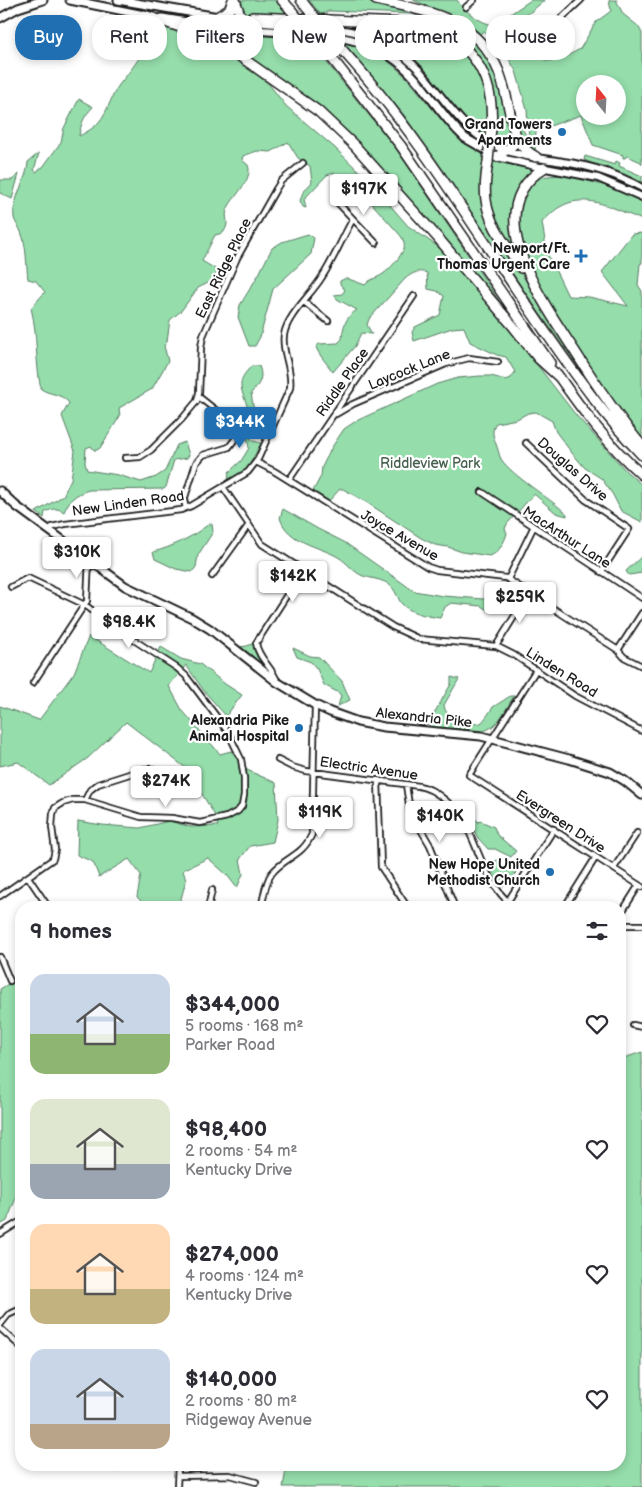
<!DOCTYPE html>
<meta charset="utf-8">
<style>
:root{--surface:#fff;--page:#f7f7f7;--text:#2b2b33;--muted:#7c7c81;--accent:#1f6fb2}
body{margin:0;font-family:"Balsamiq Sans",sans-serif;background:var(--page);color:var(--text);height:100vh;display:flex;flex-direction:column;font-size:19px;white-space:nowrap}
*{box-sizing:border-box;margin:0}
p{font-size:16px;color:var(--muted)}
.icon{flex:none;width:28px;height:28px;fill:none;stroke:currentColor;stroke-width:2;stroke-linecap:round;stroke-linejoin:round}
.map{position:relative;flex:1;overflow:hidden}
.side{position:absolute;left:15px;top:901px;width:611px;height:570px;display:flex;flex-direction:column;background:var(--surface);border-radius:20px;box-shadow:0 2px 8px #0003}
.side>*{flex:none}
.top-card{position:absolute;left:15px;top:15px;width:612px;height:45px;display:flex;gap:10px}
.needle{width:32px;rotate:342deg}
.buttons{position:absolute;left:576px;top:75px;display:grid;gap:10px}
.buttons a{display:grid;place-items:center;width:50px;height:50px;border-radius:50%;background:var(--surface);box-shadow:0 2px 8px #0003;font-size:25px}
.price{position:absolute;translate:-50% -42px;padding:0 11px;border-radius:5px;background:#fff;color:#222;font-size:16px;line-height:32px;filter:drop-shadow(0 1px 2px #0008)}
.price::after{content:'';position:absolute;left:50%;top:30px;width:15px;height:11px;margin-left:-8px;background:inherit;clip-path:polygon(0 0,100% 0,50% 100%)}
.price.current{background:var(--accent);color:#fff}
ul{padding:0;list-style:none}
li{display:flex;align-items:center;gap:15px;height:125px;padding:0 15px}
li span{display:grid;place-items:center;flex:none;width:140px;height:100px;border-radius:15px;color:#555}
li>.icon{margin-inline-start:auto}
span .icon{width:60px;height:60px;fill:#fffc;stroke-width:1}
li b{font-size:21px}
h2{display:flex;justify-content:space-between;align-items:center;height:60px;padding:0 15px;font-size:21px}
.chip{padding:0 18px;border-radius:20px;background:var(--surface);box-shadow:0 2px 8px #0003;font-size:18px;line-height:45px}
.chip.current{background:var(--accent);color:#fff}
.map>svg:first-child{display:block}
</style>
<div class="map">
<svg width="642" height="1487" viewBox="0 0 642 1487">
<rect width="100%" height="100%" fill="#fff"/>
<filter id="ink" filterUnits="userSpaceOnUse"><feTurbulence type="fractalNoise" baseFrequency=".02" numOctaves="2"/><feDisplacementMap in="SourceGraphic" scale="10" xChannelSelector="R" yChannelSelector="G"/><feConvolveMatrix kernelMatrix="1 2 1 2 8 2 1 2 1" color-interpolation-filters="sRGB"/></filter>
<g filter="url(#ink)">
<!-- green -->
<path fill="#95ddab" stroke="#587c64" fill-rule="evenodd" d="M238,0H275L289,16L244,14Z
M309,0H365L402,7L430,14L465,32L488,57L497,74L512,137L509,145L492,142L494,117L477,58L425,22L423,17L411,14L329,11L321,15Z
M413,0H457C464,11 482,24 494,25L531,0H545L517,23L515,30L529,46L546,61L560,60L580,49L596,22L611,11L609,0H617V2L623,14L638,26L642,33V164L641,162L627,156L625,158H623V155L593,145L581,115L536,131L535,153L522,143L516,118L529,140L527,110L516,71L500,44L483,31L479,36L459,19ZM585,84H618V116H585Z
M142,22L184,32L222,49L268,83L286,106L335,148L371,183L408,226L440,248L501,318L575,414L627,472L642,485V522L621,511L613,495L602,479L585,468L572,453L556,432L552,421L536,412L528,413L517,419L496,423C491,430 493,437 496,444C498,449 499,455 501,459C512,476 550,498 567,514V516L556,513L534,494L507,524L505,529L507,533C505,541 499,553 490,556L462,552L448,547L435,545L421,538L366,502L343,489H340L329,501L313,491L321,476L322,467L332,447L344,429L356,421L437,384L458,378L480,376H491L506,380L511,378L515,372L506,357L497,355L470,342L464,327L452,328L414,341L412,332L415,327L440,315L444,296L437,291L428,289L427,273C418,270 412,273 405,279L369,319L367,325L372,334L361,333L355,346L333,372C328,365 318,354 316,347L319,344L338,343L342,339C343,325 346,317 357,310L337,299L334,295L342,294L345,290L340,284V281L346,278L365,285C371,278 376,279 383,274C390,269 401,257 404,248C405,244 403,240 401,236L358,188L351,182L333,173L327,175L304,199L306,208L303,207L300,201L303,192L312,182L310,166L298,158L288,142L271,152L257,151L243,156L242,160L248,165C254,180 232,197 227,210C224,219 231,222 223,233L215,235L202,261L217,270V273L210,282L198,288L181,311L170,320L167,341L164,346L168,361L152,389L119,408L120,416L100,448L97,450H94L91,446L86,448L85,463L87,470L118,475L141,482L156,477L165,471L177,445L185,442L189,455L187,458L174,460L166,487L164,489L89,490C75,494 69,500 64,512C57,507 52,509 45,512L44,518L36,512L63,496L71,479L75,451L62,416L69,403C61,393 50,395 41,389C35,362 38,335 31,308L45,292L36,281L28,279C26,264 27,246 21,232C20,228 15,223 14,218C11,200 28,178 28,162L39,153L34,170L37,172L39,169L43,167L61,142L64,128L79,99L93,107C84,116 81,123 79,136C85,133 94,128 98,123C108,112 111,96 119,85C129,72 147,51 149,35C149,29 146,26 142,22Z
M334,25H397L436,32L464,52L481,76L488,106L487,139C459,119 446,97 424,71C400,44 370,31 334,25Z
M193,27L231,33L233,49Z
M255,35L307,38L397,150L510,317L398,186L334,119L314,102L250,59L238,49L236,37Z
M344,43C403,54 416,96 454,133C463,142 474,149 485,156L493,230L582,367L591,385L541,315L404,115Z
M585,156L615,165L616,161L620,163L619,166L642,176V184L584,160Z
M491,158L508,164L534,170C508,192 510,219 516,250C510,242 502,233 497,224C486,204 490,179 491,158Z
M19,174L12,199L0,193V180H12Z
M565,175L610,187L642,202V220C617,210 586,191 560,207C554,210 548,217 542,222L547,253L568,296L589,297L628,306L602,272L632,234L642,233V263L640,264L638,285L642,291V440C619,414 601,384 583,356C556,316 507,253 521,202C524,193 532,181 542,177C549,175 558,176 565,175Z
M308,234L314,238L311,254L273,289L260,337L255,346H249L238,317L240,305L259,274L272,248L282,242Z
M251,366H259C264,378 259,385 251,393L254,411L250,437L253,441L261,443L248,468L228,481L229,472L241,461L249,448L247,437L239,432L237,426C259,411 240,400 241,383C242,375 247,372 251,366Z
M283,509L318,529L344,542L414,591L443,596L484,599L497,597L495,611H489L481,606L451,603L445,607L440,618C427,616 409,613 401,603C396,595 395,587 385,582C378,579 370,578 363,576C353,572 347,562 338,557C319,546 288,543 280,518Z
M209,524H212L213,532L198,555L196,567L192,572L176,569L155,559L153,552C173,547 192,537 209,524Z
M642,556V573L629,575L627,573L626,571Z
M89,636L149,673L161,647L181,659L200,664L225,684L242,695L226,716L204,691L186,665L169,686L182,710L220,754L231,751L247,770L276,783L278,820L273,842L250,846L240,859L243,874L237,888L227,875L208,858L183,870L186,881L180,902L182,907H147L137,897L141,875L129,859L99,877L93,862L77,855L78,821L102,825L140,828L169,821L191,827L218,826L214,814L187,769L126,722L88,758L49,785L18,762L0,766V706L39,720L74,673Z
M254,643L256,651L270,672L239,647L247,646Z
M293,648L310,656L319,657L342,681L350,700L338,706L341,696L339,693L324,685L317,669L311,662L297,657Z
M451,677L459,679L444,705C446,721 466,726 481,723C486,718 489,713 493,707C496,705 506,699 510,696H514C506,708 498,728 483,731L430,727L428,721L418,718L423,715L429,718L432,717L451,684Z
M471,813L478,822L481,821L494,827L497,835L516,851L511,857L495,849H488L478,838L466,816Z
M500,859L516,873L504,886L499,885L488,864Z
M21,981V1185L7,1221L0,1225V989L10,983Z
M642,1052V1487H283L286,1470L284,1465H620V1064L624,1058Z"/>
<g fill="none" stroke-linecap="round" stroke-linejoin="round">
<!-- street casing -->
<g stroke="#1c1c1c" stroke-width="8">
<path id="street" d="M466,7L474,0
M535,43L581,0
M337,202L376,243
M304,302L328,321
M336,414L353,404L446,364L469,358L498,362
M526,443L586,500L629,529L601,572
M125,458L140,457L151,450L182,419L197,401L199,393L201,347L203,336L237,258L276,189L281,181L303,163
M256,462L274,471L428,567L437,570L506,578L618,650L624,657L642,666
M289,480L414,296
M223,487L262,544L393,627L419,639L496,646L514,655L575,696L642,731
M482,492L642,598
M186,508L184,501L186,494L196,463L203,455L229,447L235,439L236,434L233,424L199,397
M49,530L52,527L65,524L181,510L191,506L248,472L258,459L290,388C293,369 281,352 284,335C287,315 312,294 322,277C334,259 342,238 353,219
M212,576L248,526
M508,579L533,528
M496,646L529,593
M618,650L642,613
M536,670L469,775L642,887
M277,681C272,667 258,658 256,643L303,570
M33,683L87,601L89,559
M278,760L292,767L306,771L419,786C428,788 434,791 440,796C471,818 473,848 490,878C496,889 505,900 515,908
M378,780L381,867L408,908
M406,785L410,811L430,845L455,908
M85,800L90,790L98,784L145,769H153L169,777
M614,868L637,833
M28,877L49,908
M0,896L53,859L55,850L52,827L53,814L55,808L63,803L73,800H85L141,817L172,818L200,823L227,817L238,811L242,806L244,795V778L241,759L228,732L186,676L177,668L114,627L85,605L28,578L11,587
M508,901L554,829
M208,908L212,890
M261,908C264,897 265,882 272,873C286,856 302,857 312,834L315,705
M564,908L596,857
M620,915L639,885
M620,925H642
M0,957L10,981
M633,1025L642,1027
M0,1234L21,1221
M0,1325L8,1315L21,1309
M0,1328L21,1347
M113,1465L115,1468
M178,1476L230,1475L256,1482
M177,1487L178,1465"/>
</g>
<!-- secondary casing -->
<g stroke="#1c1c1c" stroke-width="10">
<path id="secondary" d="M245,21C311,30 367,16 419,70C443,96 460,128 493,145C515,156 539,158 563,162C591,166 617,174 642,188
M497,157L535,166L598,178L642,197"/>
</g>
<!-- primary casing -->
<g stroke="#1c1c1c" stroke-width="11">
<path id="primary" d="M70,0L149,16
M118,0L242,21
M0,18L18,8L43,0
M162,18C192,23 222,28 253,30C300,34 357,30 397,61C421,80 436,108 457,130L465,138L493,154
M0,491L16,506L125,586L192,618L210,629L277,682L315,705L330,712L358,722L384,727L481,736L569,759L610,772L625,781L642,795"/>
</g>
<!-- highway casing -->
<g stroke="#1c1c1c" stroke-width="12">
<path id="highway" d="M235,0L242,21
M282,0L291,10
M301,0L307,8
M376,0C426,11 477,17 499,72C504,85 507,99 510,113C515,134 515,145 536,157
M144,15L201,34L237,55
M217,17L229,10L233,0
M327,52L401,146L550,363
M345,53C421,137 479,237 544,330C575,374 604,416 642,455
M491,127C496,69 462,27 404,23L253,17L242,21C235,33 230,41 238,55L318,111L355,146L438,238L513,326L538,358L560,378
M497,157L513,145L515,134
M488,162C486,174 484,187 486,200C489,226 508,247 521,268
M544,168C476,210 544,304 574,350C595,383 617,416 642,446
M557,374C582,410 609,446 642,475"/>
</g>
<!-- street -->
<use href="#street" stroke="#fff" stroke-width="4.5"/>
<!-- secondary -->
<use href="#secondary" stroke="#fff" stroke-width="6"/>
<!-- primary -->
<use href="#primary" stroke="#fff" stroke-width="7"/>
<!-- highway -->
<use href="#highway" stroke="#fff" stroke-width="9"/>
<!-- highway-bridge casing -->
<g stroke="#1c1c1c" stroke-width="12" stroke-linecap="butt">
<path id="highway-bridge" d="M307,8L345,53
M291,10L327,52
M488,162L491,127"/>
</g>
<!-- highway-bridge -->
<use href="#highway-bridge" stroke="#fff" stroke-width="9"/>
</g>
</g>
<!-- markers -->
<g fill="#1f6fb2" stroke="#fff" stroke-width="2">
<circle cx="562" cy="132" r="5"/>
<path d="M578.5 248.5h5v5h5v5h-5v5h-5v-5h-5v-5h5z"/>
<circle cx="299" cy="728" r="5"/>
<circle cx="550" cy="872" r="5"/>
</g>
<g text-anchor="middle" stroke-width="4.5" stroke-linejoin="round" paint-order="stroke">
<!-- poi labels -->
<g font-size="14" font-weight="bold" fill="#1c1c1c" stroke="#fff" text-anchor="end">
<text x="552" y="129">Grand Towers<tspan x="552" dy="16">Apartments</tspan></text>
<text x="570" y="253">Newport/Ft.<tspan x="570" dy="16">Thomas Urgent Care</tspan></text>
<text x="289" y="725">Alexandria Pike<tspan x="289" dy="16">Animal Hospital</tspan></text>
<text x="540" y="869">New Hope United<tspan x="540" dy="16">Methodist Church</tspan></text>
</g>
<!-- street labels -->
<g font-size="14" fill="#1c1c1c" stroke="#fff">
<text transform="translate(223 268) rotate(-64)" y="5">East Ridge Place</text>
<text transform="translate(409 369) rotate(-22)" y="5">Laycock Lane</text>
<text transform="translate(342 382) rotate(-55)" y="5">Riddle Place</text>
<text transform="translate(573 469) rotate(41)" y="5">Douglas Drive</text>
<text transform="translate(128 503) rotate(-8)" y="5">New Linden Road</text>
<text transform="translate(400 535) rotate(30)" y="5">Joyce Avenue</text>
<text transform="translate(567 537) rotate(33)" y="5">MacArthur Lane</text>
<text transform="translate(562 672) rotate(32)" y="5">Linden Road</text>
<text transform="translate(424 717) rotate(6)" y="5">Alexandria Pike</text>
<text transform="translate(369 768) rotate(8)" y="5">Electric Avenue</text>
<text transform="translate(561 821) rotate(33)" y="5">Evergreen Drive</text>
</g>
<!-- park labels -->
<g font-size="14" fill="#46604e" stroke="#fff">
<text x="430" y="468">Riddleview Park</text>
</g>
</g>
</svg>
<div class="buttons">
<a><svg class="needle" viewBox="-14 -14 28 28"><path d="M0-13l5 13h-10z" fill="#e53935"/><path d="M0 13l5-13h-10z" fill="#7c7c81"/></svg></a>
</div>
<b class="price" style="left:364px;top:216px">$197K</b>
<b class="price current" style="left:240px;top:449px">$344K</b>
<b class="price" style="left:77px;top:579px">$310K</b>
<b class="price" style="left:293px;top:603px">$142K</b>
<b class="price" style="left:520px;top:624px">$259K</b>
<b class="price" style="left:129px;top:649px">$98.4K</b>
<b class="price" style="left:166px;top:808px">$274K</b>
<b class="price" style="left:320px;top:839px">$119K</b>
<b class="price" style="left:440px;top:843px">$140K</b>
<div class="top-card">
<a class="chip current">Buy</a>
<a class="chip">Rent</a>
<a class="chip">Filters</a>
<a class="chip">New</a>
<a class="chip">Apartment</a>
<a class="chip">House</a>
</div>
<section class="side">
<h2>9 homes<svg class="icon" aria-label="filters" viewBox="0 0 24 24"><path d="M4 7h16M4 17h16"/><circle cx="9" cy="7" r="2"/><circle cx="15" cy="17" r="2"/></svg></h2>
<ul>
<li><span style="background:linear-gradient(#c9d6e8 60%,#8fb573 0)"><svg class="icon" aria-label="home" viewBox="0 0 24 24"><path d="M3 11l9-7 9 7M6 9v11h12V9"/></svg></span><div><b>$344,000</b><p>5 rooms · 168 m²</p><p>Parker Road</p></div><svg class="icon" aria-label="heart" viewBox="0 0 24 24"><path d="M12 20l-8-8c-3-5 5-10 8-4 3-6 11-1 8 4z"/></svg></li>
<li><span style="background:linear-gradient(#dfe7d0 65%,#9aa5b1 0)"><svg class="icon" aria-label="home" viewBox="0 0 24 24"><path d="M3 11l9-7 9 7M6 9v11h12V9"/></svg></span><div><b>$98,400</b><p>2 rooms · 54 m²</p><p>Kentucky Drive</p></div><svg class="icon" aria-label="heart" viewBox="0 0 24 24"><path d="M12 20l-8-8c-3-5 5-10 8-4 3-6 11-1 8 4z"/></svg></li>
<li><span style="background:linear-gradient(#ffd9b3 65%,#c2b280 0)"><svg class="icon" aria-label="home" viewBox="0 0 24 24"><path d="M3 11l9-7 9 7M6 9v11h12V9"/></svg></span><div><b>$274,000</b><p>4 rooms · 124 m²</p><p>Kentucky Drive</p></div><svg class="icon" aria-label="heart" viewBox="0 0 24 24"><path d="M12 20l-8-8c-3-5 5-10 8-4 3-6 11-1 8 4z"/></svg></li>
<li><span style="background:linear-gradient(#c9d6e8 75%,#b9a48a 0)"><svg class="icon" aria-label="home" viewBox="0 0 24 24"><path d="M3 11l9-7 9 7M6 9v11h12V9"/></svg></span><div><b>$140,000</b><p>2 rooms · 80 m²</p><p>Ridgeway Avenue</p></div><svg class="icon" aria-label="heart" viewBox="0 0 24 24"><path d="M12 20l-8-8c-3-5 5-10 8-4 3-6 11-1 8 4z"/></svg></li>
</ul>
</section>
</div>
